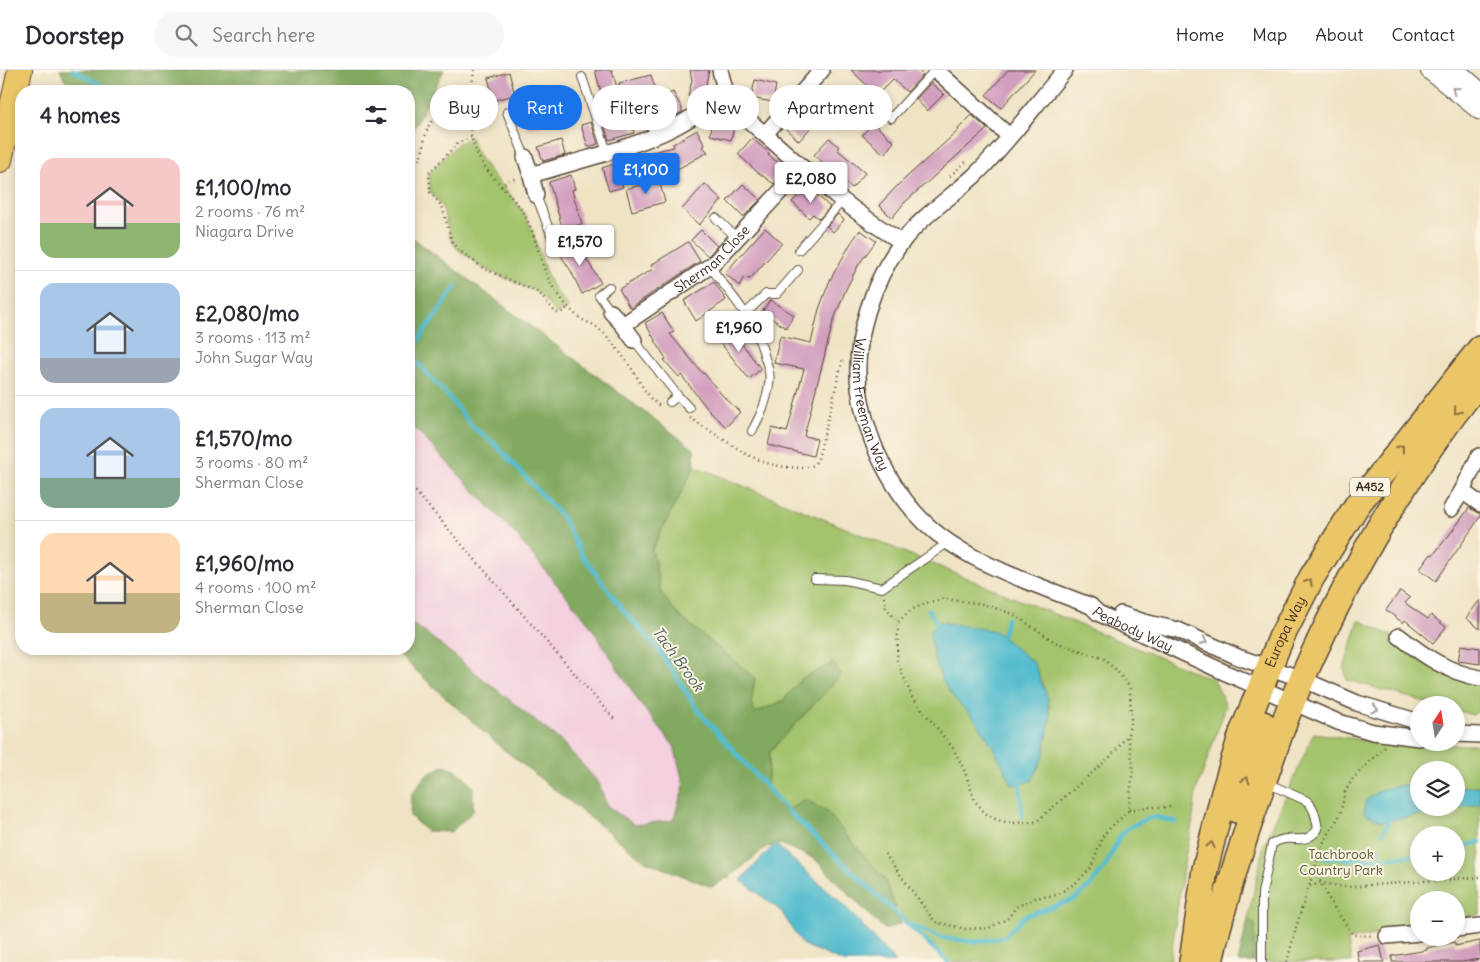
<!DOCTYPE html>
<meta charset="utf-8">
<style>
:root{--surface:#fff;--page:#f7f7f7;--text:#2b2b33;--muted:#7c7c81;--line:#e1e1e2;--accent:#1a73e8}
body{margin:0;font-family:Delius,sans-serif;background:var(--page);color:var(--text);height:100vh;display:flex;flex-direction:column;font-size:19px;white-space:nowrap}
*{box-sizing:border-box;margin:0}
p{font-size:16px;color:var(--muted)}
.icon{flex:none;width:28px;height:28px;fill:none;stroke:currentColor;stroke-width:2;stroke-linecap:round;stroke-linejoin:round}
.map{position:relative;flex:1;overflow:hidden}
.panel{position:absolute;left:15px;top:15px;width:400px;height:570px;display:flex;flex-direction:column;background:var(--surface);border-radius:20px;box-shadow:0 2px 8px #0003}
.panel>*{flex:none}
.top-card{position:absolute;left:430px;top:15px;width:475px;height:45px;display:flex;gap:10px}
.needle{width:32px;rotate:12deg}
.controls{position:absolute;left:1410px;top:626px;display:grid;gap:10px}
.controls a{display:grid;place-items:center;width:55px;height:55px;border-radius:50%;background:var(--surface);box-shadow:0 2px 8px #0003;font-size:25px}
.price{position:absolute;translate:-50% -42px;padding:0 11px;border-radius:5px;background:#fff;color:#222;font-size:16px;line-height:32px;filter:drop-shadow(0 1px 2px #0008)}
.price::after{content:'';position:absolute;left:50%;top:30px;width:15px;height:11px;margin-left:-8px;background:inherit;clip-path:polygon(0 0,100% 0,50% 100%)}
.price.active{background:var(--accent);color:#fff}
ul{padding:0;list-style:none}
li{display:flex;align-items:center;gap:15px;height:125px;padding:0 25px}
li+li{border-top:1px solid var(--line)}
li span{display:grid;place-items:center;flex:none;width:140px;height:100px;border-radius:15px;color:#555}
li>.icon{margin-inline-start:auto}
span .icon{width:60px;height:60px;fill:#fffc;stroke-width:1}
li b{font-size:21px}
h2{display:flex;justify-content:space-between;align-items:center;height:60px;padding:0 25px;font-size:21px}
.chip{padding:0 18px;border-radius:22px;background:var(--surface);box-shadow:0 2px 8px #0003;font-size:18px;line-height:45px}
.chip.active{background:var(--accent);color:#fff}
header{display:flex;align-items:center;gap:30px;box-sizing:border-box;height:70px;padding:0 25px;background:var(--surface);border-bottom:1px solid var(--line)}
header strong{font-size:24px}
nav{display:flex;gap:28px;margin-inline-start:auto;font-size:18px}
.search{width:350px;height:45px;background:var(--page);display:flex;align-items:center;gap:12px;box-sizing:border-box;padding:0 18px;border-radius:28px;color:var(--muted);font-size:19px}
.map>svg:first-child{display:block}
</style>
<header>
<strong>Doorstep</strong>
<div class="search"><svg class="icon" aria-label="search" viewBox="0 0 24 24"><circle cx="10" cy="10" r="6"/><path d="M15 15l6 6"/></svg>Search here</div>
<nav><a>Home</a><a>Map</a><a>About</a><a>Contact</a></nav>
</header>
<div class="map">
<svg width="1480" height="892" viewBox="0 0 1480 892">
<rect width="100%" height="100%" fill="#fcf5e5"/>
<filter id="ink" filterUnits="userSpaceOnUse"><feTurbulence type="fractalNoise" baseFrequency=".02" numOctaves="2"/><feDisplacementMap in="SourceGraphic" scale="10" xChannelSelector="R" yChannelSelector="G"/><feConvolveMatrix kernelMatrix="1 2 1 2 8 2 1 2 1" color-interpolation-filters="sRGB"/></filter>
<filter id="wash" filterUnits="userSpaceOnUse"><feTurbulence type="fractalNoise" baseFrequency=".0096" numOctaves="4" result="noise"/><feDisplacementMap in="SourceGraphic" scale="20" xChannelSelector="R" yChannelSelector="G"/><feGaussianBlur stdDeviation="1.12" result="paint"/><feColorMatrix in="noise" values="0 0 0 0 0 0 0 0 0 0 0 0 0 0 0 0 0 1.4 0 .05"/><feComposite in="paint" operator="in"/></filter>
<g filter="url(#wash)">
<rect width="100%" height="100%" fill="#efe3c4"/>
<!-- built -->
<path fill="#f3cfdf" d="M409,352L515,464L588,552L641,635L674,676L684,716L673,750L635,755L607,736L599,713L562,672L426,563L409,552Z"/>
<!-- green -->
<path fill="#a3c36c" stroke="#6f7645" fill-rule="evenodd" d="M471,67C480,99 507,117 524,143C536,164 539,187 549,209C553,220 562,228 569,237L557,244L554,241L539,223L483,198L456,178L451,169L442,136L430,122L429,103L458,73Z
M695,396L1214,610L1226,636L1196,722L1192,755L1183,798L1170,892H946L915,860L894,834L885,810L788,741L767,717L770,681L842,604L801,609L783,631L755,643L751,633L755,608L679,546L661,523L652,479Z
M1359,550L1460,598L1480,602L1479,641L1472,645L1456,640V635H1436L1347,610L1344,598Z
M1314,663L1383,673L1480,675V844L1456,849V830H1419V856L1348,870L1351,892H1253L1255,854L1248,849L1264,775ZM1419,700H1456V738H1419ZM1419,765H1456V802H1419Z"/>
<!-- forest -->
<path fill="#82a960" stroke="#5e6a3f" d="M60,0H444L409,68V21H84L65,10Z
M409,165L694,379L695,396L652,479L661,523L679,546L755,608L751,633L755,643L783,631L801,609L833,593L842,604L770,681L767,717L788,740L805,729L827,742L885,810L901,853L886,860L872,848L815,789L781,774L766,777L735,803L712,817L645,791L498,675L392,579H409V552L426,563L562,672L599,713L607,736L635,755L673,750L684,716L674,676L641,635L588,552L515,464L409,352Z
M445,695L462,704L473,717V741L451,762L426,761L410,746L411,725L425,706Z
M1248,849L1255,854L1253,892H1238Z"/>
<!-- water -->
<path fill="#52bcce" stroke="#467376" d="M940,552L995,561L1034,593L1048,629L1050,648L1044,685L1032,711L1012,715C1002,693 990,670 976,651C968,641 957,633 950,623C939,608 930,579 930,561Z
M1401,715L1419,717V738H1456V717L1480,716V734L1382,752L1364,743L1366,730L1380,720Z
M775,774L845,836L895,892H843L802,874L781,841L741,810Z"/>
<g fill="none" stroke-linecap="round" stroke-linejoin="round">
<!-- stream -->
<path stroke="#52bcce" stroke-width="4.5" d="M73,0L112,21
M409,284L448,326L473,357L496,375L562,447L582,485L623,540L656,576L700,643L788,741L948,892
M409,284L456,216
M929,540L937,554
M1002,566L1007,548
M1020,713L1022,747
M1383,763L1390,750
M1456,778L1480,772
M1324,787C1356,791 1387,788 1419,785
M1378,789L1379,779
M911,855L942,868L976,872L1004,867L1025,846L1075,829L1091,815L1105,797L1120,766L1128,758L1146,749L1156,747L1176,752"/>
</g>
<g id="blocks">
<!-- building -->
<path fill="#d19ebe" d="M595,0H612L617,18L601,22Z
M690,0H709L703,29L688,26L692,10Z
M851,0H918L923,5L907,22L893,9L877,25Z
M1008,0H1035L1001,38L986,25Z
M509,2L515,25L494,30L488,8Z
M651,5L657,26L624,35L619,13Z
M755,10L776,15L773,32L751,28Z
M931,13L944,24L927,41L916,29Z
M822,19L833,29L811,52L813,55L799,71L786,59Z
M673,22L682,38V42L672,48L661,28Z
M540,32L546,53L528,58L522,38Z
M627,41L634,63L609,70L602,48Z
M972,45L987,59L904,133L892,148L879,135L899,114L959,60L958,59Z
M591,52L598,74L588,77L581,55Z
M713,52L734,57L731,70L710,65Z
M873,53L894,72L884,84L862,65Z
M697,60L705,75L703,77L708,82L674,101L659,105L652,82L674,77L673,74Z
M752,68L769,83L768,85L787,99L774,114L756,101L738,84Z
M829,68L839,77L837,79L865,103L852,118L814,85Z
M561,70L565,85L543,91L538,77Z
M616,93L623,117L609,121L602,98Z
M571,105L575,119L572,120L582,154L563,160L549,112Z
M659,110L665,132L632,141L626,119Z
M705,114L722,130L699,155L682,139Z
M743,114L760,130L743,147L727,131Z
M807,116L830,137L819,149L813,144L809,148L792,132Z
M838,144L844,150L833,162L827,156Z
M765,158L782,173L750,209L744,207L739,216L725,203Z
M701,160L717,176L708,186L691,170Z
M860,160L876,171L859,194L846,219L833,252L804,366L817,369L813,386L768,375L772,358L787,362L804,299L774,293L780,266L811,273L819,239L830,210L851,173Z
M575,170L601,213L582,224L571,201L558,181Z
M688,172L700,191L630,238L619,219L653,199L651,195Z
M714,212L726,230L696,251L684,231Z
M770,230L794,245L786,258L762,242Z
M662,243L674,262L670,264L703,304L704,303L722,325L740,342L726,357L710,342L681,305L679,307L664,290L666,289L645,253Z
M729,257L761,299L749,309L716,267Z
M1469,438L1480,444V447L1436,511L1420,499L1431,484L1433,485L1453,460Z
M1400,521L1410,528L1405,533L1428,549L1431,545L1446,557L1433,573L1405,550L1403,553L1386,540Z
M1480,530V559L1466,548Z
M1461,575L1480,578V594L1458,591Z
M1480,871V889L1462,892H1392V886L1427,880V878L1455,872V876Z
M1380,875L1384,892H1359L1357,881Z"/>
</g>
</g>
<g filter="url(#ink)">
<use href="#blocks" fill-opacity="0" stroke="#564637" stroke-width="1"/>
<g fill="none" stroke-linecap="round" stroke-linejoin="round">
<!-- service casing -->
<g stroke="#564637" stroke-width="10">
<path id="service" d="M582,7L607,82
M878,37L891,48L935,0
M644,38L655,66
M507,42L525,87
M628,75L637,107
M536,125L552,167
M716,148L737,168
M799,180L842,131
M710,197C732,225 756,252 765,288C768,297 771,305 769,314C767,332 760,346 752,361
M609,217L599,225L611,242
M746,243L766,224H777L798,200
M634,270L678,326L670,332
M678,326L689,338
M815,509L845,510L882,518L949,472
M1262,892V823L1272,774C1291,761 1303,779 1318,759C1316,749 1315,738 1307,731L1267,713"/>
</g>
<!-- minor casing -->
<g stroke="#564637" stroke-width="18">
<g id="minor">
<path d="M720,0C722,8 724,18 728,26C740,45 760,60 777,75C817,111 856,144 902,172"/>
<path d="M936,0L1009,66"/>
<path id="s1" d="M1065,0C1035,35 1007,74 974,106C950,128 922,146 902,172C873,210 853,270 859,318C867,377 899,439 950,473C990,500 1045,518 1091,536L1098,543L1226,603L1338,652L1373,662L1419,668"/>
<path d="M765,64L822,0"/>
<path d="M525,87L531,105C576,91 630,79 671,59C691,49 709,36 728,25"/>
<path d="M531,105L536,125"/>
<path id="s2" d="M611,242L623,255L713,194L802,98"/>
<path d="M623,255L634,270"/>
<path d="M1462,421L1480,434"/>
<path d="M1451,439L1462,421L1479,386"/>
<path d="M1121,544L1144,552L1178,560L1238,587L1302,609L1357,633L1419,652"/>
<path d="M1399,566C1424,586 1447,602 1480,608"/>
<path d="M1456,664L1480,665"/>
<path d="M1456,859L1480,856"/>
<path d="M1387,866L1419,863"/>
</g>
</g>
<!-- tertiary casing -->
<g stroke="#564637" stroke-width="21">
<path id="tertiary" d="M1430,0L1480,40
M1455,0L1480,22"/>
</g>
<!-- primary casing -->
<g stroke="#564637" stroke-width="26">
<path id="primary" d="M0,90L20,0"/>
</g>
<!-- trunk casing -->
<g stroke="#564637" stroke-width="28">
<g id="trunk">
<path d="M1237,740L1263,654"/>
<path id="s3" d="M1192,892L1205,799L1224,722L1242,663L1281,568L1312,507L1357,435L1480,279"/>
<path d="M1210,892C1222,835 1240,780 1259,725C1272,686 1285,646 1302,609C1349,503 1407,401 1480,311"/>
</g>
</g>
<!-- path -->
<path stroke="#564637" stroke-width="2.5" stroke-dasharray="1 4" stroke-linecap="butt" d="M474,0C471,24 466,52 474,76C483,104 511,121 525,146C538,169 540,199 555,220C562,230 573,244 583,250C586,252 590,253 594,255C608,265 619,281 629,295C638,306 648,332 661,336
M471,67L458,73L429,103L430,122L442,136L451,169L456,178L483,198L539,223L556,243H560L569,237
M416,94C423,85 423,79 425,68C430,40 447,42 470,42
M950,106L967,91
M501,117L506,112L517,108
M690,348L746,384L766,393L784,397L804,398L814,395L818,389L843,288
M409,414L614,649
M884,527L886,538L898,552L911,540L929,532L946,529L982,534L1013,544L1055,572L1104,589L1115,599L1130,617L1131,649L1128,665L1110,687L1036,752L1011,753L997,750L985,743L975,731L965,702L953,678L912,627L897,591L898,552
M1129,740L1147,737H1173
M885,784L935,852L966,859L989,858L1007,849L1016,837L1035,828L1057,825L1077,812L1091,798L1104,764L1129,740L1133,695L1128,665
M1318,796C1316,816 1342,848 1353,865L1374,866
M1310,816L1321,813L1346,817L1480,807
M1287,892L1297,854L1322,775L1340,745L1345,722L1354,707L1385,677"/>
<!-- service -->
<use href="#service" stroke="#fff" stroke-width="8"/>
<!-- minor -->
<use href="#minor" stroke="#fff" stroke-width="15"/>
<!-- tertiary -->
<use href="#tertiary" stroke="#fff" stroke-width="19"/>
<!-- primary -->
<use href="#primary" stroke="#ebc669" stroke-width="24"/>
<!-- trunk -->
<use href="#trunk" stroke="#ebc669" stroke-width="25"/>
</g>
<!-- one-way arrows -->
<defs><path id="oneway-chevron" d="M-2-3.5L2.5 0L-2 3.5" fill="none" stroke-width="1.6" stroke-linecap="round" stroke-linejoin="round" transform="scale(1.25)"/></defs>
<g stroke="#a79f9a">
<use href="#oneway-chevron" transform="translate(1455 20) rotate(-141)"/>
<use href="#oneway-chevron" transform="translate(1204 571) rotate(24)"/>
<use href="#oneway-chevron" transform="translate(1375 639) rotate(17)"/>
</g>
<g stroke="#8a7040">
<use href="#oneway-chevron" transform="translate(1457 341) rotate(128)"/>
<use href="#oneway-chevron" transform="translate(1401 378) rotate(-52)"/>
<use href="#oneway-chevron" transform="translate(1309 512) rotate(-62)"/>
<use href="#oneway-chevron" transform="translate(1246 710) rotate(-74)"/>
<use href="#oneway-chevron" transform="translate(1211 775) rotate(-78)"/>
</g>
</g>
<g text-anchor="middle" stroke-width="4" stroke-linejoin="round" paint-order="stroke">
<!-- shield labels -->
<rect fill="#fcf5e5" stroke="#75675a" stroke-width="1" x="1350" y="407.5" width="40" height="19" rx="4"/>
<g font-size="12" font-weight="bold" fill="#3b2a1e">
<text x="1370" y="421">A452</text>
</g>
<!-- street labels -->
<g font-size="14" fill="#3b2a1e" stroke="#fcf5e5">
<text dy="5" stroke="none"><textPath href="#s2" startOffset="129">Sherman Close</textPath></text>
<text dy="5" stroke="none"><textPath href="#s1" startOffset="411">William Freeman Way</textPath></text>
<text dy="5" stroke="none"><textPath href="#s1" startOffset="781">Peabody Way</textPath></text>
<text dy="5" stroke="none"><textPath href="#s3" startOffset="345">Europa Way</textPath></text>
</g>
<!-- park labels -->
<g font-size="14" fill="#5a5835" stroke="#fcf5e5">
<text x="1341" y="789">Tachbrook<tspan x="1341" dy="16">Country Park</tspan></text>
</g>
<!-- water labels -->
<g font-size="15" font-style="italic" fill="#435d5c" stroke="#fcf5e5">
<text transform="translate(678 589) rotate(54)" y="5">Tach Brook</text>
</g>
</g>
</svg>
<div class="controls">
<a><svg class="needle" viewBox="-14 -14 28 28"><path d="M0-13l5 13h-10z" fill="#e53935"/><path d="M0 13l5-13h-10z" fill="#7c7c81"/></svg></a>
<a><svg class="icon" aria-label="layers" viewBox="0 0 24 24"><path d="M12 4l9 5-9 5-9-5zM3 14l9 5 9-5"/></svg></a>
<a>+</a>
<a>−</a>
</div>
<b class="price active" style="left:646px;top:125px">£1,100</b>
<b class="price" style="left:811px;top:134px">£2,080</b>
<b class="price" style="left:580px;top:197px">£1,570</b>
<b class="price" style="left:739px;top:283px">£1,960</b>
<div class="top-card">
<a class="chip">Buy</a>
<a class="chip active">Rent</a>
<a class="chip">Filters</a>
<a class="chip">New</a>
<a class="chip">Apartment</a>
</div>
<section class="panel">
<h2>4 homes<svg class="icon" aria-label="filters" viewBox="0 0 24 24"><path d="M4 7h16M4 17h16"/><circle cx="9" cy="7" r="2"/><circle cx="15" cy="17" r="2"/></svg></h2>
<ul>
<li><span style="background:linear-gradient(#f6c9c9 65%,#8fb573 0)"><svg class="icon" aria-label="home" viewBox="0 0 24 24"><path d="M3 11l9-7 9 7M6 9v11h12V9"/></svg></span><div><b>£1,100/mo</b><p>2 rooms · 76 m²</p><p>Niagara Drive</p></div></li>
<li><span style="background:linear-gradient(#a9c7e8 75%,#9aa5b1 0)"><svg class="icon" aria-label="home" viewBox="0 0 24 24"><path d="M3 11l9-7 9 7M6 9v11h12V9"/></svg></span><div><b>£2,080/mo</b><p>3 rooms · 113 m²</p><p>John Sugar Way</p></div></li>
<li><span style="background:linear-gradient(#a9c7e8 70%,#7fa58c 0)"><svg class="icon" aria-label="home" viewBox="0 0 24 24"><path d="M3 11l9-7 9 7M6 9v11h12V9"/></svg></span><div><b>£1,570/mo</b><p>3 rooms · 80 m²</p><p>Sherman Close</p></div></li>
<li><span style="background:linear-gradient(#ffd9b3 60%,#c2b280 0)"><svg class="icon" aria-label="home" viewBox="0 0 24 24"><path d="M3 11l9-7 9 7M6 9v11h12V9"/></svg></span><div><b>£1,960/mo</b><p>4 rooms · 100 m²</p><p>Sherman Close</p></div></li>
</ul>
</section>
</div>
